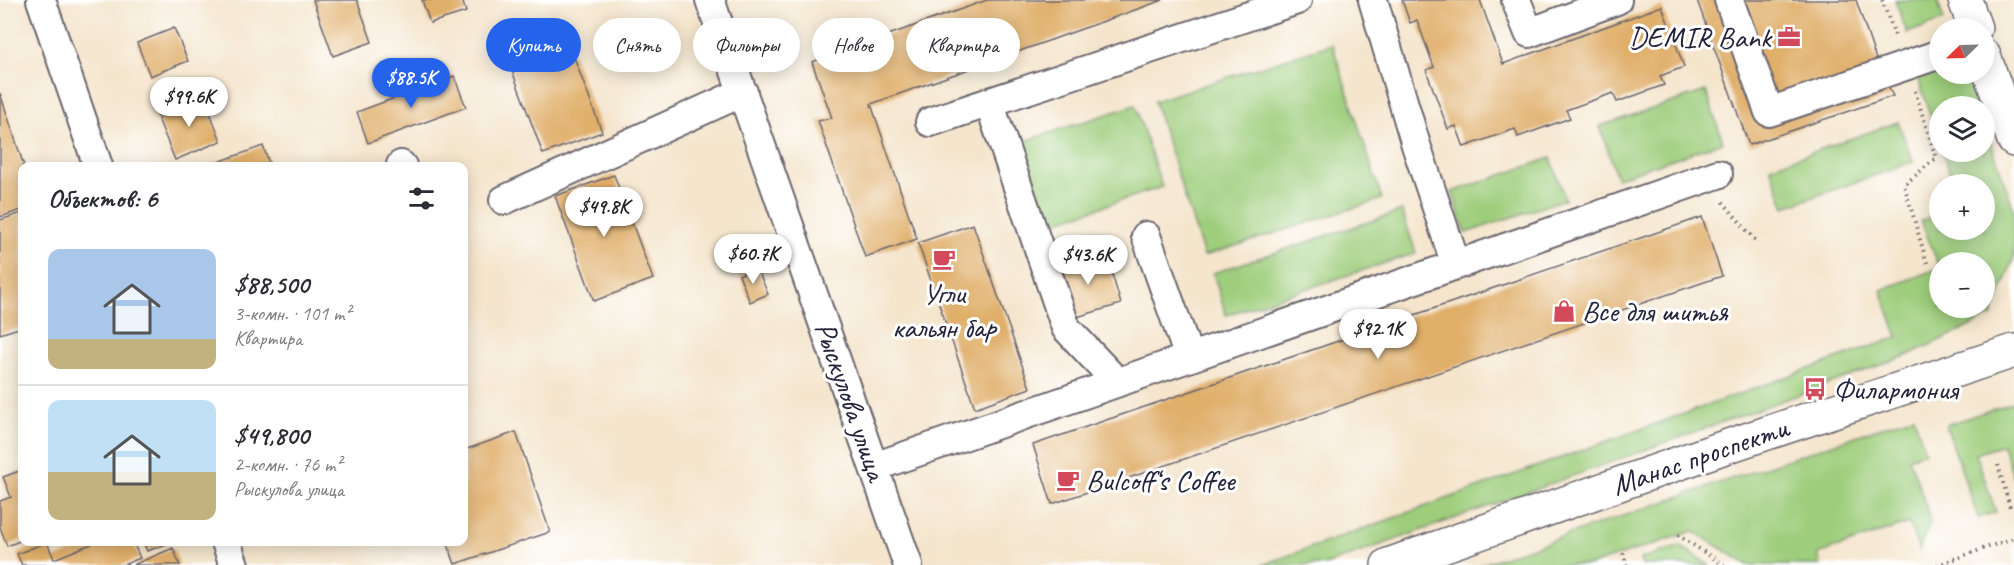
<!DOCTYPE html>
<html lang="ru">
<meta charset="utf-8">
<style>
:root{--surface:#fff;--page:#f2f2f3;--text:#2b2b33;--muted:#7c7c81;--line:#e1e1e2;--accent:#2563eb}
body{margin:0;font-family:Caveat,sans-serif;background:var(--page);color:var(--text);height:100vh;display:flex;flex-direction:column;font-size:22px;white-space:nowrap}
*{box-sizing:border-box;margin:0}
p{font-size:20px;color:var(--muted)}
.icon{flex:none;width:33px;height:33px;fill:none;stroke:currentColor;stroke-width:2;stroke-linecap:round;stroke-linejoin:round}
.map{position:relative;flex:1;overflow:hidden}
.sheet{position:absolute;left:18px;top:162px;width:450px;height:384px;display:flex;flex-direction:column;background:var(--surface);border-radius:12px;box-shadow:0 3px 15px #0003}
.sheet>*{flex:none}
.hud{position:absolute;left:486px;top:18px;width:570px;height:54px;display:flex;gap:12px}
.needle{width:39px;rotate:247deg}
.controls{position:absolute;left:1929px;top:18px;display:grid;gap:12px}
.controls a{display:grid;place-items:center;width:66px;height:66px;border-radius:50%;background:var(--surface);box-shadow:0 3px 15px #0003;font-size:30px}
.price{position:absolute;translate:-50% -51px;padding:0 14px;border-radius:21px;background:#fff;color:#222;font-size:20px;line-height:39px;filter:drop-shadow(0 2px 3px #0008)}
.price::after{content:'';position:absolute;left:50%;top:36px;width:18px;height:14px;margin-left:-9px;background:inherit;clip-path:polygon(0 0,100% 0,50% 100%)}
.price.current{background:var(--accent);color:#fff}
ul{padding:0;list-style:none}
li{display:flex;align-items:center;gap:18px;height:150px;padding:0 30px}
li+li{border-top:2px solid var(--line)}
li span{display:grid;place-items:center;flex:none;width:168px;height:120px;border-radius:12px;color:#555}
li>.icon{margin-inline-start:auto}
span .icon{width:72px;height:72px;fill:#fffc;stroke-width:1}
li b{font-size:26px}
h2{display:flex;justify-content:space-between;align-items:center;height:72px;padding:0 30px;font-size:26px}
.pill{padding:0 21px;border-radius:27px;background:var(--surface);box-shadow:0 3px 15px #0003;font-size:21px;line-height:54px}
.pill.current{background:var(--accent);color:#fff}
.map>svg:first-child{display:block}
</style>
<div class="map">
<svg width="2014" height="565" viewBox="0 0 2014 565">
<rect width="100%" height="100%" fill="#fff"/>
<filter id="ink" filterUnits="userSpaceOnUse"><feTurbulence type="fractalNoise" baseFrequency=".0167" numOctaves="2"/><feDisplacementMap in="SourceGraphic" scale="12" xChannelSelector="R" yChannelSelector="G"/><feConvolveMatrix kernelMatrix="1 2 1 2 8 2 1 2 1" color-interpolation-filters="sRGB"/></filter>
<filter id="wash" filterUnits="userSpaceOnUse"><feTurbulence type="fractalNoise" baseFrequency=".008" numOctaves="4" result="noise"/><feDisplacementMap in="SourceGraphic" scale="24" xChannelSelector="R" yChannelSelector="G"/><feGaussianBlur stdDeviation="1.35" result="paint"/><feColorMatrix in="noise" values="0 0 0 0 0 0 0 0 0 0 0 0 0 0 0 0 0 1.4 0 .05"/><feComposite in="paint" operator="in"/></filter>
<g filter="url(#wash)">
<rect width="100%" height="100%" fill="#f4e5cc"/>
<!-- green -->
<path fill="#9ecd7c" stroke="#60785c" stroke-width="1.5" d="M1895,0H1937L1944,20L1907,33Z
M1332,44L1382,199L1204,256L1154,101Z
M1939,70L1940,74H1966L1978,106H1940L1939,142L1918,78Z
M1706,91L1723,142L1617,178L1600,126Z
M1135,105L1162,187L1049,224L1022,142Z
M1898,122L1913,162L1785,207L1770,167Z
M1985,125L2014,210V257L1992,316L1906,356L1325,565H1262L1898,337L1881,290L1939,268L1940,308H1984V262H1940L1939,266L1921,221L1939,214L1940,230H1984V184H1953L1943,152H1984Z
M1551,158L1565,199L1466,233L1452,192Z
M1402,211L1416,253L1226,315L1213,273Z
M2014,402V478L2003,445L1976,454L1996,512L1978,518L1946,425Z
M1914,416L1925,452L1909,458L1931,520L1919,550L1909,523L1818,554L1821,565H1748L1693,531L1591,565H1480Z
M1680,546L1709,565H1642L1640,559Z"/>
<g id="blocks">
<!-- building -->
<path fill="#e0af6b" d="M313,0H357L372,42L333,56Z
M422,0H462L466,12L430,23Z
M987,0H1163L871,104L917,239L865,257L818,121L832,118L812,62Z
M1402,0H1480L1503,64L1662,6L1684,67L1660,76L1664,85L1617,102L1613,93L1566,110L1570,118L1518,137L1515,129L1464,147L1456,126L1448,129L1426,70L1434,67L1417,20L1410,23Z
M1697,0H1856L1881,74L1893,96L1749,145Z
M174,28L188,61L150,76L137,43Z
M563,28L602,132L543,154L504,49Z
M454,76L466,107L368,143L357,112Z
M0,93L24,166H22V210L0,217Z
M204,97L221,141L175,160L157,116Z
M263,146L270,166H207Z
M614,175L653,279L594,301L555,196Z
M22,213V327L0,334V220Z
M1702,217L1722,276L1052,504L1033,445Z
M973,224L1030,388L975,408L918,243Z
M1106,254L1121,304L1070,319L1055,269Z
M757,268L768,294L750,302L739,275Z
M516,432L550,532L455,564L447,542H464V450Z
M22,470V540L7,546L0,527V501L11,497L3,477Z
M47,542L54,559L96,542H133L140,558L123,565H22L17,554Z
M143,542H172L147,551Z
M173,548L180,565H133Z"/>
</g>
</g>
<g filter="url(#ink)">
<use href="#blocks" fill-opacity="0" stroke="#6c666e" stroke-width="1.5"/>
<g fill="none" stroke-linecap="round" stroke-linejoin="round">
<!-- minor casing -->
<g stroke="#6c666e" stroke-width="32">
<path id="minor" d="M41,0L98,166
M710,0L908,565
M1373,0L1416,145L1456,265
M1516,0L1529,33L1617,0
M1729,0L1769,112L1940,54
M989,102L1066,328L1117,382
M930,122L1297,0
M401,165L402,166
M504,200L743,92
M1146,236L1189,357
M874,467L1718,174
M226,542L234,565"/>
</g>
<!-- major casing -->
<g stroke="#6c666e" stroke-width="36">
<path id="major" d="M1965,0L1975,28
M1984,56L2014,140
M1388,565L1722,448L2014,351"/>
</g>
<!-- path -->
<path stroke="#6c666e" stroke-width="4" stroke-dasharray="1.5 4.5" stroke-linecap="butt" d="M1882,0L1896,38
M1915,91L1936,158L1904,185L1927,263
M1723,202L1755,240
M1998,465L2011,511
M1678,535L1724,565
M1623,553L1627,565
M1937,565L2014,538"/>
<!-- minor -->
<use href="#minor" stroke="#fff" stroke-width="28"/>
<!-- major -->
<use href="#major" stroke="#fff" stroke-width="33"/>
</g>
</g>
<!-- icons -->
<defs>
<g id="office-bare" transform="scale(1.8)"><path d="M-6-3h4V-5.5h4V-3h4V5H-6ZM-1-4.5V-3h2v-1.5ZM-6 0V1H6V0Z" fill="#d1495b" stroke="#fff" stroke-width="2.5" paint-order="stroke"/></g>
<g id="cafe-bare" transform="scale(1.8)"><path d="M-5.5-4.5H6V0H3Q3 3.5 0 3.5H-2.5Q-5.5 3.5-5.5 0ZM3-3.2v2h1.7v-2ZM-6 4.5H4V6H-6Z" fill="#d1495b" stroke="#fff" stroke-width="2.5" paint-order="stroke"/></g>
<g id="shop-bare" transform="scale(1.8)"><path d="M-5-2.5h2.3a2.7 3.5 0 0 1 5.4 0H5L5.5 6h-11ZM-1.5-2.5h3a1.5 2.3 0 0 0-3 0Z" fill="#d1495b" stroke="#fff" stroke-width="2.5" paint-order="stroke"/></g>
<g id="bus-bare" transform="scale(1.8)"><path d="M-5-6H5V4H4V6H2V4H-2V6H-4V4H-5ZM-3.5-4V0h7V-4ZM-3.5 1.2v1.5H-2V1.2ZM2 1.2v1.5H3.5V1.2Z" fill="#d1495b" stroke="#fff" stroke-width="2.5" paint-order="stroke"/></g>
</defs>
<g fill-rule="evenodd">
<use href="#office-bare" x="1789" y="37"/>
<use href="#cafe-bare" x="944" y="259"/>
<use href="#shop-bare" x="1564" y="311"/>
<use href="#bus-bare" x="1815" y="389"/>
<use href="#cafe-bare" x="1068" y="480"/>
</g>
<g text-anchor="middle" stroke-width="6" stroke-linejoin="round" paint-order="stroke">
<!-- poi labels -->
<g font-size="30" fill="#22223b" stroke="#fff" text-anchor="start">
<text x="1771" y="47" text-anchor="end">DEMIR Bank</text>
<text x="944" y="303" text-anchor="middle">Угли<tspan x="944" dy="34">кальян бар</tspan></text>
<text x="1582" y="321">Все для шитья</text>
<text x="1833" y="399">Филармония</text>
<text x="1086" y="490">Bulcoff‘s Coffee</text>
</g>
<!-- street labels -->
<g font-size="30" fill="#22223b" stroke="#fff">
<text transform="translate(851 401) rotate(71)" y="10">Рыскулова улица</text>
<text transform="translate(1700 456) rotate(-19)" y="10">Манас проспекти</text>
</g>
</g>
</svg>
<div class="controls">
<a><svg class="needle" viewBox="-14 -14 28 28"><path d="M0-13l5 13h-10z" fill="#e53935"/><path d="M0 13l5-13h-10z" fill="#7c7c81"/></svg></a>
<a><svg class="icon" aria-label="layers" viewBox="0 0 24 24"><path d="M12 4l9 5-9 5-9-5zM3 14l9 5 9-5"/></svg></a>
<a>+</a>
<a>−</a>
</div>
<b class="price current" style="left:411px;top:109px">$88.5K</b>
<b class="price" style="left:189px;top:128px">$99.6K</b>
<b class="price" style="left:604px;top:238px">$49.8K</b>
<b class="price" style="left:753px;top:285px">$60.7K</b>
<b class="price" style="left:1088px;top:286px">$43.6K</b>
<b class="price" style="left:1378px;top:360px">$92.1K</b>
<div class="hud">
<a class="pill current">Купить</a>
<a class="pill">Снять</a>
<a class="pill">Фильтры</a>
<a class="pill">Новое</a>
<a class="pill">Квартира</a>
</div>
<section class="sheet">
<h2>Объектов: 6<svg class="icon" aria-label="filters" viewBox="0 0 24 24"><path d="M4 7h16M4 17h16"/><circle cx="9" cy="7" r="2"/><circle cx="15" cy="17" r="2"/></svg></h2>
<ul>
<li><span style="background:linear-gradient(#a9c7e8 75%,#c2b280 0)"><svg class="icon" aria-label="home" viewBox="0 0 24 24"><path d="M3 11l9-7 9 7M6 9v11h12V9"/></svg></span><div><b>$88,500</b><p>3-комн. · 101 m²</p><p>Квартира</p></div></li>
<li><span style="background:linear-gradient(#bfe0f5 60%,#c2b280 0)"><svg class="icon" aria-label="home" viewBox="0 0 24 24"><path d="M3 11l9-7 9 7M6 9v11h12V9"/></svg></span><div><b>$49,800</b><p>2-комн. · 76 m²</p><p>Рыскулова улица</p></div></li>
</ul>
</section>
</div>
